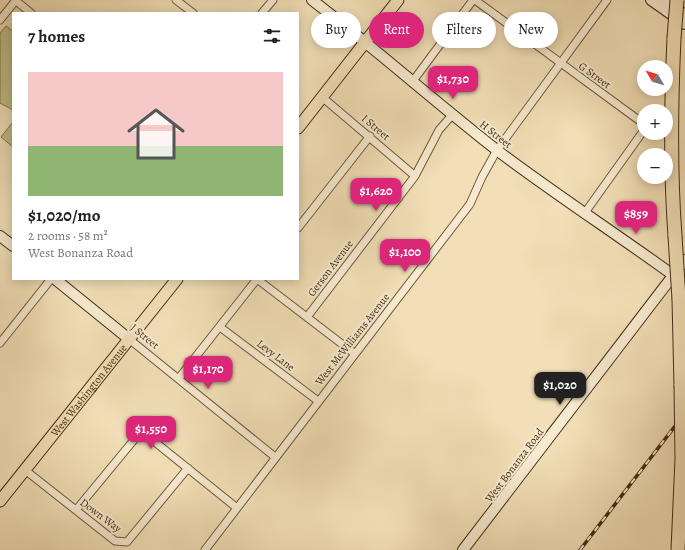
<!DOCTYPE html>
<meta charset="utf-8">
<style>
:root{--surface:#fff;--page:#f6f6f6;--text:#202124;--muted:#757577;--accent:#db2777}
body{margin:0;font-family:Alegreya,serif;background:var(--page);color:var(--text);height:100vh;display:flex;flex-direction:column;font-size:15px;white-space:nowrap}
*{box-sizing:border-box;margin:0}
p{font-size:13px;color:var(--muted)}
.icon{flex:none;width:22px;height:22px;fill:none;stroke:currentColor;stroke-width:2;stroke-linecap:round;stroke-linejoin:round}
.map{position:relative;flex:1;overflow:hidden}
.panel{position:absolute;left:12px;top:12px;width:287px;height:268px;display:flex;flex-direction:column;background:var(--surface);border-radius:0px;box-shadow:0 2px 10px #0003}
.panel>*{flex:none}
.hud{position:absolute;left:311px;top:12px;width:314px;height:36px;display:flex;gap:8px}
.needle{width:26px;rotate:308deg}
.fabs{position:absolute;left:637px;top:60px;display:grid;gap:8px}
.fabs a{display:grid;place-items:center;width:36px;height:36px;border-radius:50%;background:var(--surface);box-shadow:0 2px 10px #0003;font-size:20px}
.price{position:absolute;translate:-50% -34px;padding:0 9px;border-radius:8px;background:var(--accent);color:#fff;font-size:13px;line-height:26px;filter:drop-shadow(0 1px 2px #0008)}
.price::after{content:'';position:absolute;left:50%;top:24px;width:12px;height:9px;margin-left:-6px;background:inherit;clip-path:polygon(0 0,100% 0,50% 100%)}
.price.active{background:#222;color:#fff}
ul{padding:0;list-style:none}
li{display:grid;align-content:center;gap:8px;height:212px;padding:0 16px}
li span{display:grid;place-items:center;height:124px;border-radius:0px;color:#555}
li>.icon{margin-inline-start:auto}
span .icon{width:72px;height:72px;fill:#fffc;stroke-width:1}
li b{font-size:17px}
h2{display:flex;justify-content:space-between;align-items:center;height:48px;padding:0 16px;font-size:17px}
.tag{padding:0 14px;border-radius:18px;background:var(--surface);box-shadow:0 2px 10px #0003;font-size:14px;line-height:36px}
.tag.active{background:var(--accent);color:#fff}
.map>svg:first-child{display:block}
</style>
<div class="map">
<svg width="685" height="550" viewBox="0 0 685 550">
<rect width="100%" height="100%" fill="#f2dfb7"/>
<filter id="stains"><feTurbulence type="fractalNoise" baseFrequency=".005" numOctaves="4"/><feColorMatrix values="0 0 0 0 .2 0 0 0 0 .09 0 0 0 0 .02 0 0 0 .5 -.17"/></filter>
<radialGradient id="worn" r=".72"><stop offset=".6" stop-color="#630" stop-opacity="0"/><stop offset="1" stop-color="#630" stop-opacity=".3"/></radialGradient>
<!-- green -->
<path fill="#c2c089" stroke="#82764d" d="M6,26L13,31V110L0,103V33Z
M13,122V147L1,137Z"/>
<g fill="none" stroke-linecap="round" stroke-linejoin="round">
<!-- street casing -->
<g stroke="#6d593a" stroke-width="9">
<path id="street" d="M15,0L31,13
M176,0L193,13
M475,0L644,124
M262,13L273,0
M0,20L16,0
M413,81L473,0
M322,97L415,176
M584,214L644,130
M298,228L370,136
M257,279L355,354
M307,317L415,176L439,130L453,114
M220,327L318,401
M129,339L275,457
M0,343L51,279
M179,378L257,279
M25,470L115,541L127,542L188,468
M76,510L138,435L145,434L237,508
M205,550L470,204L482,177L497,150L607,0"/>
</g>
<!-- secondary casing -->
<g stroke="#412c11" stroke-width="12">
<path id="secondary" d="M312,0C376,49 435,102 498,151C555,194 615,233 673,275
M651,0L685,24
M664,0L685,15
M0,236L13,246
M55,279L129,339
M463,550L685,260"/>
</g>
<!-- primary casing -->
<g stroke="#412c11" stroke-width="13">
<g id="primary">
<path d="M298,128L398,0"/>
<path id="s1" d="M0,501L177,279"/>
</g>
</g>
<!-- highway casing -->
<g stroke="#412c11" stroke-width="15">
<path id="highway" d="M674,38C671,104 670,169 675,236
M679,299L681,386"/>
</g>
<!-- street -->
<use href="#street" stroke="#f7ead0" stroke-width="7"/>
<!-- secondary -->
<use href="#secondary" stroke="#f7ead0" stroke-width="10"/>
<!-- primary -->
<use href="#primary" stroke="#f2dfb7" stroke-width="11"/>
<!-- highway -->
<use href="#highway" stroke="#f2dfb7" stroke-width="13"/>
<!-- rail casing -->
<g stroke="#412c11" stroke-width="3.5">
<path id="rail" d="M580,550L685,413"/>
</g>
<!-- rail -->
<use href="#rail" stroke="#f7ead0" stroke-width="2" stroke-dasharray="6" stroke-linecap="butt"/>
<!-- highway-bridge casing -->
<g stroke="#412c11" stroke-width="15" stroke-linecap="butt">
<path id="highway-bridge" d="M674,38L677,0
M675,236L679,299
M678,550L682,459L681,386"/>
</g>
<!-- highway-bridge -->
<use href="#highway-bridge" stroke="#f2dfb7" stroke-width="13"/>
</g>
<g text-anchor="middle" stroke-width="4" stroke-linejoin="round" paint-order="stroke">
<!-- street labels -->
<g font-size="11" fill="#412c11" stroke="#f7ead0">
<text transform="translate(595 75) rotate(36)" y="4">G Street</text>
<text transform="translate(376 127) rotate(40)" y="4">I Street</text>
<text transform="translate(496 134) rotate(38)" y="4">H Street</text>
<text transform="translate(330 268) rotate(-53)" y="4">Gerson Avenue</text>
<text transform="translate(145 336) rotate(39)" y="4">J Street</text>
<text transform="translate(352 339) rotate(-52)" y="4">West McWilliams Avenue</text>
<text transform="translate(276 355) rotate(37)" y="4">Levy Lane</text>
<text dy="4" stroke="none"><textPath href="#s1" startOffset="142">West Washington Avenue</textPath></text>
<text transform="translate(514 465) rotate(-53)" y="4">West Bonanza Road</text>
<text transform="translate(101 515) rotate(37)" y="4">Down Way</text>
</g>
</g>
<rect width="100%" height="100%" filter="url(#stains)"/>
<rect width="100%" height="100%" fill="url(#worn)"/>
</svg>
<div class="fabs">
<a><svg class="needle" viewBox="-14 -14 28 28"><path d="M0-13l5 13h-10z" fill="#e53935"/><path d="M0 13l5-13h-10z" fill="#757577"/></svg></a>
<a>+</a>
<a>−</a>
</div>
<b class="price" style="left:453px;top:100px">$1,730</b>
<b class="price" style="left:376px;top:212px">$1,620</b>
<b class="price" style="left:636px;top:235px">$859</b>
<b class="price" style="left:405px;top:273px">$1,100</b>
<b class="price" style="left:208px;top:390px">$1,170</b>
<b class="price active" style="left:560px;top:406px">$1,020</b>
<b class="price" style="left:151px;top:450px">$1,550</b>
<div class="hud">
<a class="tag">Buy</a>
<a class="tag active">Rent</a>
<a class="tag">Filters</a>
<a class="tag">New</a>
</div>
<section class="panel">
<h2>7 homes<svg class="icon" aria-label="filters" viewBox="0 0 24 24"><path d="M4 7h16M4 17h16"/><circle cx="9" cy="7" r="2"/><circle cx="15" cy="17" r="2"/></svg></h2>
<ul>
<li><span style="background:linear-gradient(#f6c9c9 60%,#8fb573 0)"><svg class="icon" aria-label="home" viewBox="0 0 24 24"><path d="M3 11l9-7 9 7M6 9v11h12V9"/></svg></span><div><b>$1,020/mo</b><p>2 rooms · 58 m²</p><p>West Bonanza Road</p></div></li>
</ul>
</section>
</div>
